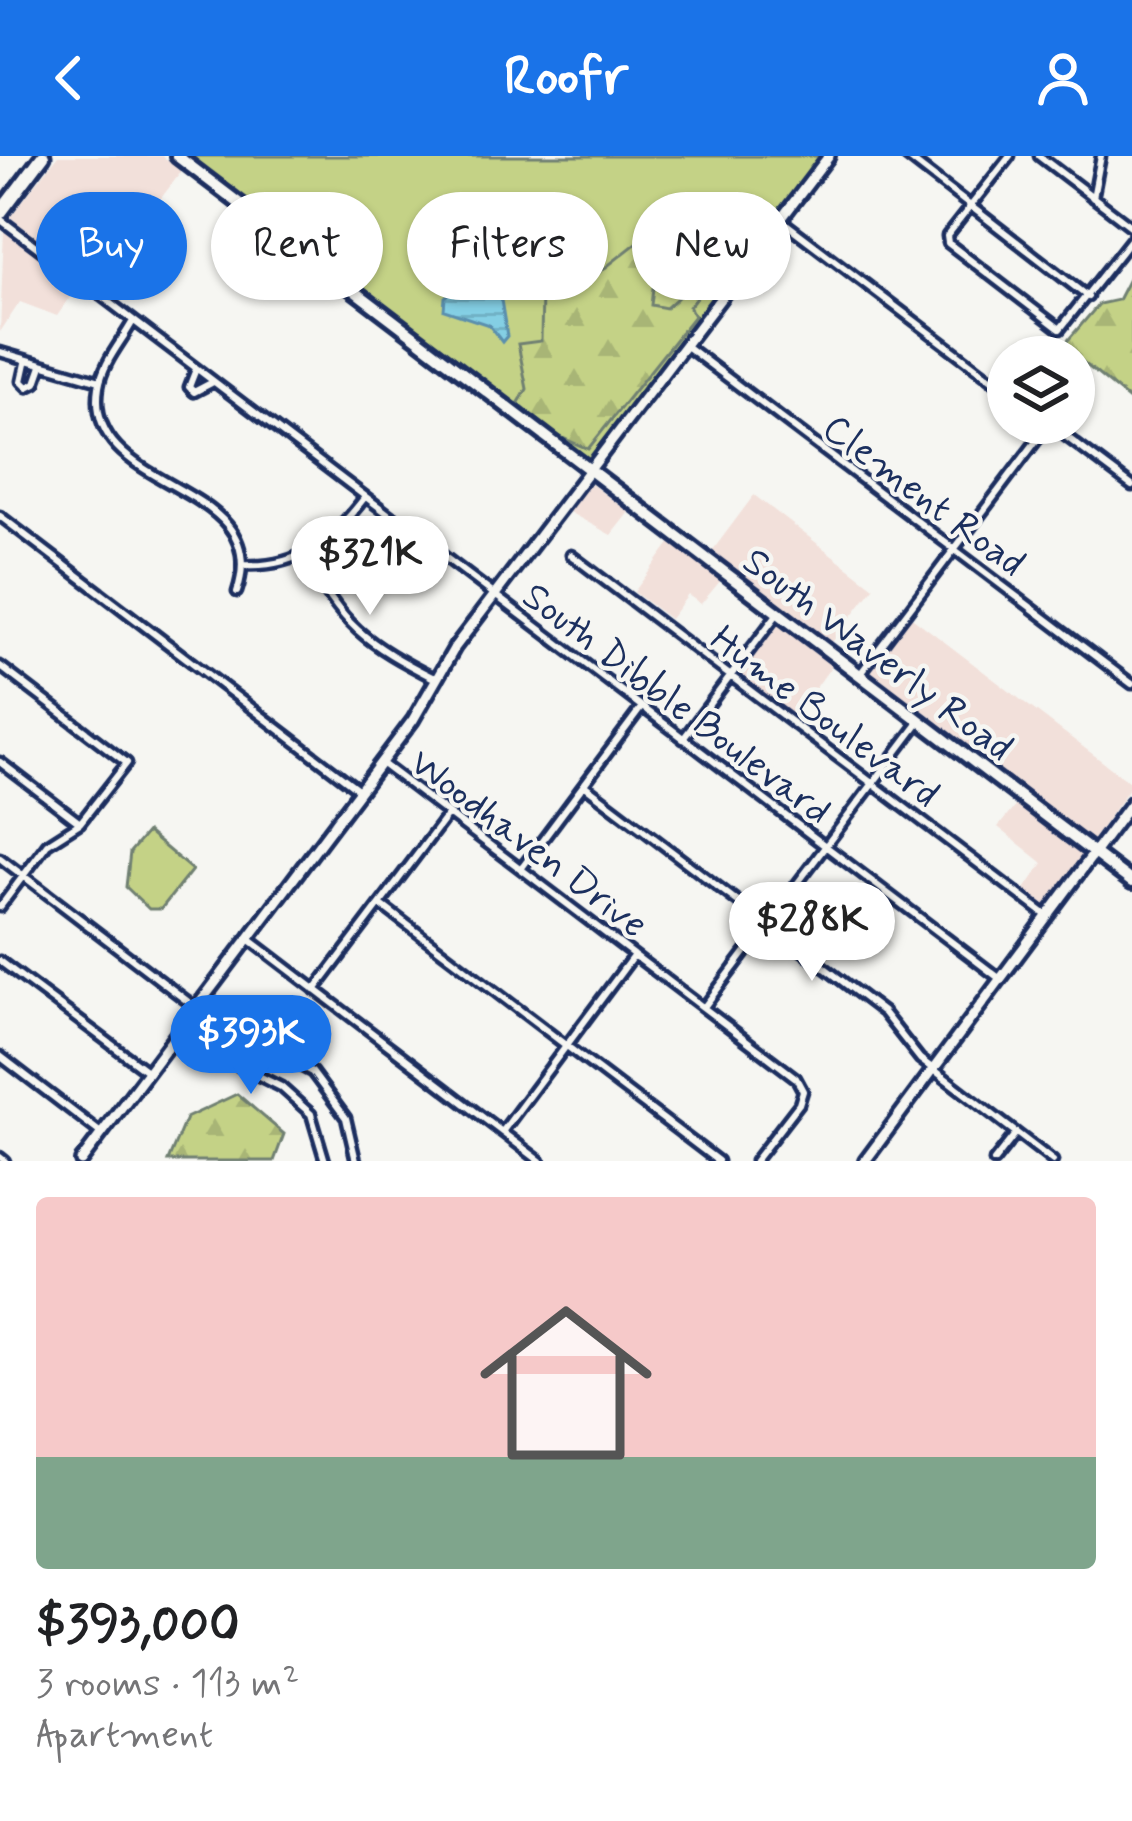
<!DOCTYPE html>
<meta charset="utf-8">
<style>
:root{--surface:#fff;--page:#f2f2f2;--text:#202124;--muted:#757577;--line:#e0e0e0;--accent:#1a73e8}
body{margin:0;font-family:Mynerve,sans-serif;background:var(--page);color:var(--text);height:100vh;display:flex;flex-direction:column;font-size:45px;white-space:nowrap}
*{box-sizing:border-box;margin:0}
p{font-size:39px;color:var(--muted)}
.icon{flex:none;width:66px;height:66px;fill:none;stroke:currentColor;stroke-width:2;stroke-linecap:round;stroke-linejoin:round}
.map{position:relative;height:1005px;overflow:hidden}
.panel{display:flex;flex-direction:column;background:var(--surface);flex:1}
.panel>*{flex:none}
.guide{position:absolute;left:36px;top:36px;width:1062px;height:108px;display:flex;gap:24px}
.controls{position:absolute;left:987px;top:180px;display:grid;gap:24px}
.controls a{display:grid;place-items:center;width:108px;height:108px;border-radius:50%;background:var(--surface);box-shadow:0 3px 9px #0004;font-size:60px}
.price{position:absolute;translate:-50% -102px;padding:0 27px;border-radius:42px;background:#fff;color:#222;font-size:39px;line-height:78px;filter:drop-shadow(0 3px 6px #0008)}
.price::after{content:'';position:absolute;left:50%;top:72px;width:36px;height:27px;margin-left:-18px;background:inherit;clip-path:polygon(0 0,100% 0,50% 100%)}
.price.on{background:var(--accent);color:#fff}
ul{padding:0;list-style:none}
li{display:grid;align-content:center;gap:24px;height:636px;padding:0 36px}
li+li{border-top:3px solid var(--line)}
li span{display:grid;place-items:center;height:372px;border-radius:12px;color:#555}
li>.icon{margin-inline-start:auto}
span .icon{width:216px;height:216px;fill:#fffc;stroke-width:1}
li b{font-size:51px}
.tag{padding:0 42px;border-radius:54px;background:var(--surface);box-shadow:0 3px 9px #0004;font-size:42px;line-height:108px}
.tag.on{background:var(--accent);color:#fff}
header{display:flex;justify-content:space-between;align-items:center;height:156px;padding:0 36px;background:var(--accent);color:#fff;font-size:54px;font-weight:700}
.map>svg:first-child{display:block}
</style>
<header><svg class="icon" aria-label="back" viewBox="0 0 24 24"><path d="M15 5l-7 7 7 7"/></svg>Roofr<svg class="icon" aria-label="person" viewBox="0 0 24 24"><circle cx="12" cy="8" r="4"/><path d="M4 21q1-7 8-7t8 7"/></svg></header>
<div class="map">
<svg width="1132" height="1005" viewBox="0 0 1132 1005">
<defs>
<pattern id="forest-firs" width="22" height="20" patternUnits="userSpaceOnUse" patternTransform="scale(3)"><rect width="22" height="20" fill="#c4d286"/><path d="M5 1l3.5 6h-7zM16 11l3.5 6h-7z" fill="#a8b576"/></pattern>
<pattern id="water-rules" width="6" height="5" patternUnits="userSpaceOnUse" patternTransform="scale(3)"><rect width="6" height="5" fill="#84cfe4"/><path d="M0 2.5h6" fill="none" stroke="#71b2c6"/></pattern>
</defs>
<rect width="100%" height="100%" fill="#f6f6f2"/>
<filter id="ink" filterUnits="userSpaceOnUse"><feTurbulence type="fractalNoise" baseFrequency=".00833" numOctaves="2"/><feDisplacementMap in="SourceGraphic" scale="24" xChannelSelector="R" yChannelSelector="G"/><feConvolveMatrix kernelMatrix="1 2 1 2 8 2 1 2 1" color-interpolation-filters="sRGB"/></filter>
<g filter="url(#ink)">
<!-- built -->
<path fill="#f2e0da" d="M58,0H162L182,15L95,127L10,61Z
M4,72L77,132L57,160L20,146L0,176Z
M591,328L629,356L611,379L567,355Z
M754,339L874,431L830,489L710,398Z
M671,386L721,424L701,448L688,439L670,463L634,436Z
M909,459L1132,628L1091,687L867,517Z
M775,467L833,508L794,562L736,517Z
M1017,648L1083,698L1045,754L1023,736L1043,707L998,671Z"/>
<!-- grass -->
<path fill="#c4d286" stroke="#708072" stroke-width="3" d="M189,0H821L588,304Z
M147,676L192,714L161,753H149L126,731L130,696Z"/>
<!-- forest -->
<path fill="url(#forest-firs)" stroke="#708072" stroke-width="3" d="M738,73L740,86L689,151L694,160L588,293L556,279L518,248L527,233L518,188L541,185L542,135L561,120L571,98L586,97L596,119L638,86L656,80L659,101L677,108L653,132L651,149L666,152C695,129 708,96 738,73Z
M1132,117V246L1063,190L1099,148L1118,144Z
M237,938L284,978L274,1005H168L186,962Z"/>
<!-- water -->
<path fill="url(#water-rules)" stroke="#5a8fae" stroke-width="3" d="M484,111L499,132L507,180L502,186L489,169L444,154L445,141Z"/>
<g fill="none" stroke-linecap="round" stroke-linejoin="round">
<!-- minor casing -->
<g stroke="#1b2f5e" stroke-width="15">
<path id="minor" d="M906,0L1088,141
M1010,0L947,80L948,87L1060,173L1132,82
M1039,0L1132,71
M1093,42L1101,0
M0,63L999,822
M781,64L1008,236
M133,165C121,187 103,206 99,231C82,339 275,322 237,436
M686,190L1132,528
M0,196L100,225
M26,207L22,225L28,231L36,227L42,210
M196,213L189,231L194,236L213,226
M1048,267L1132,330
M0,360L359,634
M415,379L407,402L416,404L429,390
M305,398C340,469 367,488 436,523
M571,399L1046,759
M242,409C299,413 333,383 365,341
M0,510L127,607L80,667L47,688L0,751
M860,518L1049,268
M683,583L778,457
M0,606L80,667
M380,606L796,922L803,935L799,948L755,1005
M584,629L883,856L920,903L1053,1005
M0,702L212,864L312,916L346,962L356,1005
M521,713L641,552
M380,748L718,1005
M249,783L540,1005
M0,805L148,916
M315,834L448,658
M704,851L920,565
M246,882L239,910L281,931L311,958L325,1005
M0,900L102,978
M502,976L634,799
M0,1001L5,1005
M994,1005L1016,977"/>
</g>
<!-- tertiary casing -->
<g stroke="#1b2f5e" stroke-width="18">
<path id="tertiary" d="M81,1005L413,564L455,491L829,0
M865,1005L1132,646"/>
</g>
<!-- secondary casing -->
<g stroke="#1b2f5e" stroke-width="20">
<path id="secondary" d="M177,0L1132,726"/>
</g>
<!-- primary casing -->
<g stroke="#1b2f5e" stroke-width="21">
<path id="primary" d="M0,57L43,0"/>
</g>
<!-- minor -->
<use href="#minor" stroke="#f6f6f2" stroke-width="6"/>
<!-- tertiary -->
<use href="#tertiary" stroke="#f6f6f2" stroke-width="9"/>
<!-- secondary -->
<use href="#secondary" stroke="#f6f6f2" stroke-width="10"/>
<!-- primary -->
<use href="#primary" stroke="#f6f6f2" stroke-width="12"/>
</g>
</g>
<g text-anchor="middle" stroke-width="9" stroke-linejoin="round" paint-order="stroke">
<!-- street labels -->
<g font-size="39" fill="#1b2f5e" stroke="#f6f6f2">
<text transform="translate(925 338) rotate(37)" y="14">Clement Road</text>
<text transform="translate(879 497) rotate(37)" y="14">South Waverly Road</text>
<text transform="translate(678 546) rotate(37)" y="14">South Dibble Boulevard</text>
<text transform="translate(826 559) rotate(37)" y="14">Hume Boulevard</text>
<text transform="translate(530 686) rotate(37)" y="14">Woodhaven Drive</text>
</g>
</g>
</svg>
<div class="controls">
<a><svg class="icon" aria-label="layers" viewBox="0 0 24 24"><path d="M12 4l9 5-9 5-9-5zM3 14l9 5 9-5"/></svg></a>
</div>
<b class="price" style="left:370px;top:462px">$321K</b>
<b class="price" style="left:812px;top:828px">$288K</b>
<b class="price on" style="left:251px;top:941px">$393K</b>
<div class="guide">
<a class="tag on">Buy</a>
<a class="tag">Rent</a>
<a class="tag">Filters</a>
<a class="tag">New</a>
</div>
</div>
<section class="panel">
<ul>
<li><span style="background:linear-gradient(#f6c9c9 70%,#7fa58c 0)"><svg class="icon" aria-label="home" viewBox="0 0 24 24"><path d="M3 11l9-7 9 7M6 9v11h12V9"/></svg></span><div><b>$393,000</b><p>3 rooms · 113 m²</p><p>Apartment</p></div></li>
</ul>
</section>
